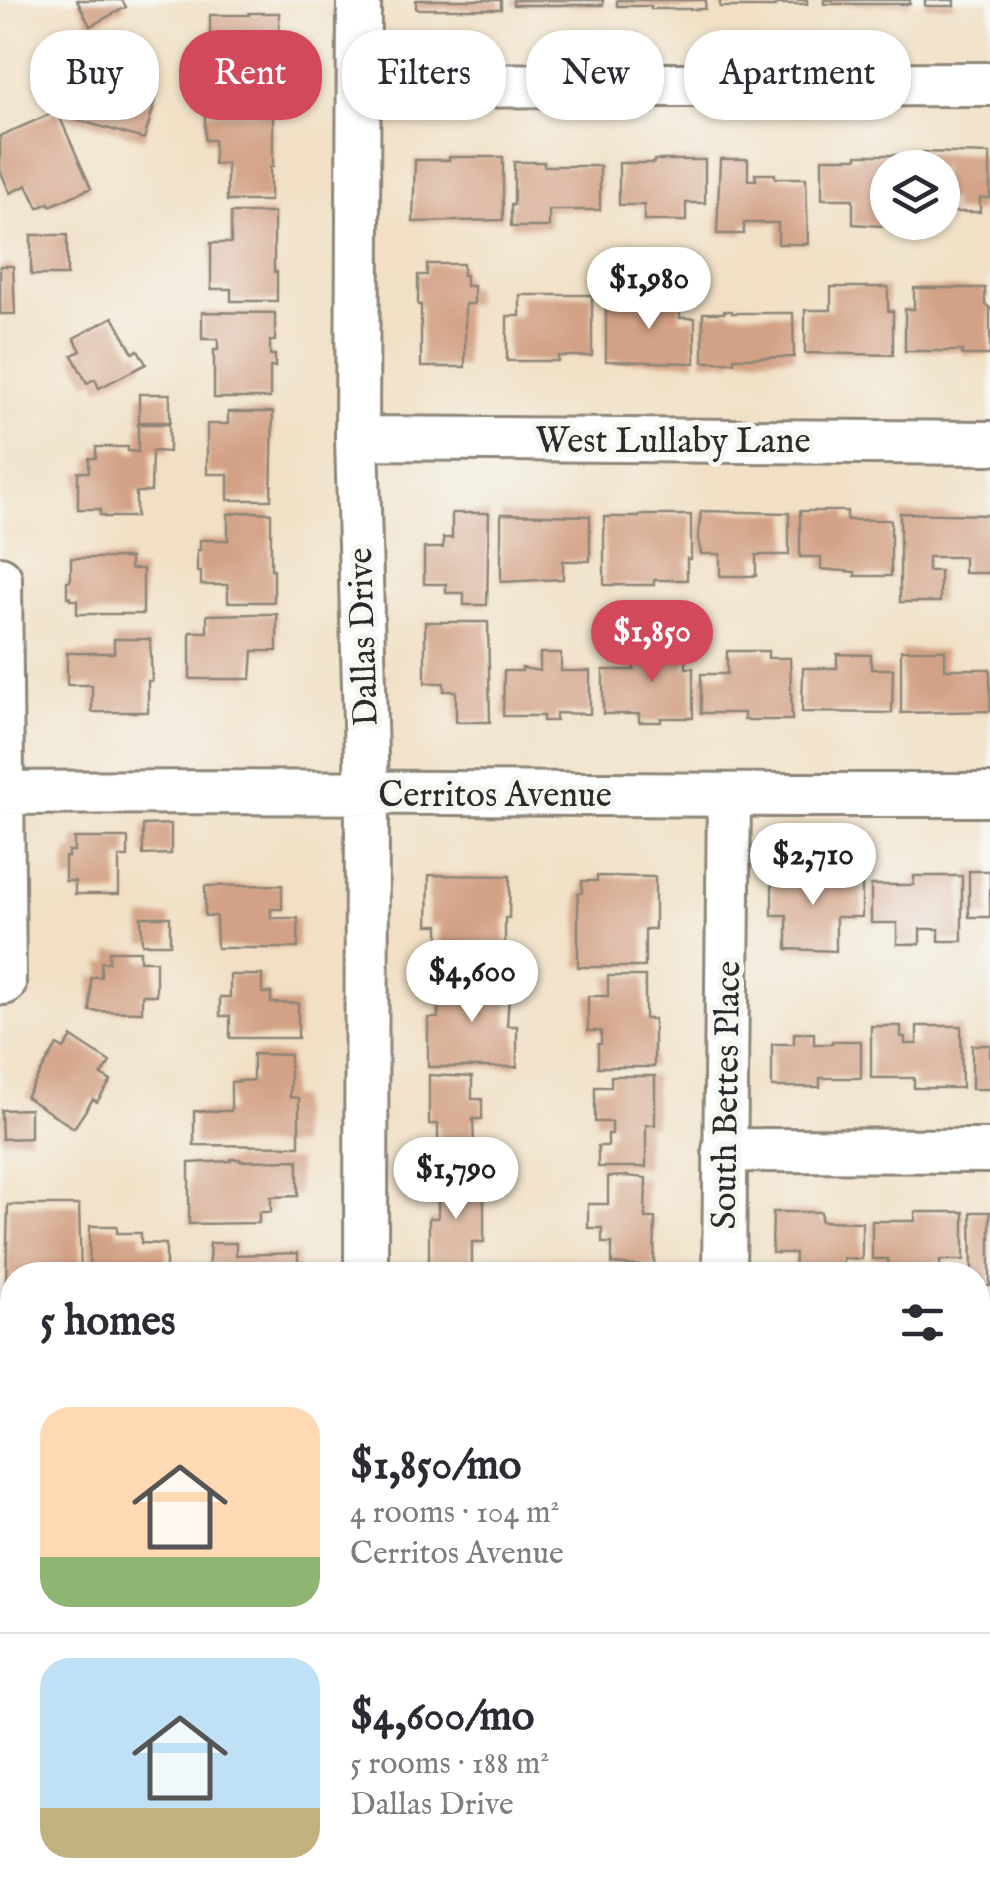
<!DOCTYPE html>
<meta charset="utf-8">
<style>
:root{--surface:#fff;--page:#f7f7f7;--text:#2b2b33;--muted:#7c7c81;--line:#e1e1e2;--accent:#d1495b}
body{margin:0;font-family:"IM FELL English",serif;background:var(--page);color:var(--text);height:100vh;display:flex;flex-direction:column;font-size:38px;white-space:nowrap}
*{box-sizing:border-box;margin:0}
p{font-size:32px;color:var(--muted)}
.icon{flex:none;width:55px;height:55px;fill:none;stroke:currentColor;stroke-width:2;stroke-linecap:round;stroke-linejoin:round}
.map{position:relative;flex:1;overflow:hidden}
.sheet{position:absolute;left:0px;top:1262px;width:990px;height:642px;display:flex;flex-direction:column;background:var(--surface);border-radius:40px 40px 0 0;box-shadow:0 2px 8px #0004}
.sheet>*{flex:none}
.banner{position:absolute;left:30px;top:30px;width:930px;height:90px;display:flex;gap:20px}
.buttons{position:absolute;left:870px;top:150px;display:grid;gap:20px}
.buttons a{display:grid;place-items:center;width:90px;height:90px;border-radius:50%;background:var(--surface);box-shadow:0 2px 8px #0004;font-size:50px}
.price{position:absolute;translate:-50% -85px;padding:0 22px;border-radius:35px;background:#fff;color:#222;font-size:32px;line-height:65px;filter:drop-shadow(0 2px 5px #0008)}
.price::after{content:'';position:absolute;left:50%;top:60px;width:30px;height:22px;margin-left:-15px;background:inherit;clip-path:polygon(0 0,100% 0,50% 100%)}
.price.selected{background:var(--accent);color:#fff}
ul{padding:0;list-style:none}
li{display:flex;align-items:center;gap:30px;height:250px;padding:0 40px}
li+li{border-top:2px solid var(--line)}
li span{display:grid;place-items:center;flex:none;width:280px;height:200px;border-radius:30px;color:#555}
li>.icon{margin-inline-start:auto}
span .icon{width:120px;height:120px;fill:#fffc;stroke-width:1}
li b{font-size:42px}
h2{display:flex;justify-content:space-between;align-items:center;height:120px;padding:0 40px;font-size:42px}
.chip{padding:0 35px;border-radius:40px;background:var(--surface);box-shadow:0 2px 8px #0004;font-size:35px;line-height:90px}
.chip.selected{background:var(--accent);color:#fff}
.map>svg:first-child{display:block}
</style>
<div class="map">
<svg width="990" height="1904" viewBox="0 0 990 1904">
<rect width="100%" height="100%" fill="#f6f6f2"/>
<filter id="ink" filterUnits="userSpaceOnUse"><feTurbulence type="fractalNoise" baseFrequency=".01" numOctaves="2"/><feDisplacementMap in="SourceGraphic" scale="20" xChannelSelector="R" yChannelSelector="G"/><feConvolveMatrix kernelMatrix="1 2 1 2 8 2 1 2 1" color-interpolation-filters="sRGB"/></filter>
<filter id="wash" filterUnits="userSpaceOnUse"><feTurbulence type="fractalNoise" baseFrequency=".0048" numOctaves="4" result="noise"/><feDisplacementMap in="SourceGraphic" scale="40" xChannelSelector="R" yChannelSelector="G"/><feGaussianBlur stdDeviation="2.25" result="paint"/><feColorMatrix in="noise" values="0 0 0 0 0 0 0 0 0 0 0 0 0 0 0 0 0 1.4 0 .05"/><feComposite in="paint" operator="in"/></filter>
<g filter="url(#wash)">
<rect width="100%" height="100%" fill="#f1e0c5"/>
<g id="blocks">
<!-- building -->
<path fill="#d3a185" d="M77,0H122L126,7L90,26Z
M416,0H501V9H416Z
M513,0H603V5H513Z
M617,0H706L705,9H651V6H617Z
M720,0H807V4H775V7H720Z
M824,0H910V4H824Z
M925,0H954V6H925Z
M249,13H279V54H262V73H274V101H197V58H210V15H249Z
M113,35L141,43L128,88L157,96L144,139L64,116L75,79L96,86L97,81L76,75L85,45L101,49L104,37L112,39Z
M57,111L91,188L50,206L49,203L38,208L27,185L10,193L0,170V136Z
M205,113H273V167H270V201H227V164H214V140H205Z
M923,152L990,154V198H980V212H952V199H942V168H923Z
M857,155H910V168H888V222H911V228L853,224V199H822V158H857Z
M449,157H503V220L413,222L415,160H449Z
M720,159H748V180H756L755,174H775V178H806L808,244H778V223H744V234H717Z
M654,160H705V203H686V221H644V205H619V163H654Z
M514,162H544V166H600V210H549V227H511V205H514Z
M231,213H274V272H277V301H231V289H211V243H231Z
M31,235H67V275H31Z
M427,264H463V275H466V286H474V304H465V367H421V305H418V275H427Z
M0,266H13L15,314H0Z
M831,287H888V311H893V355L805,353V310H831Z
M914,288H985V304L990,308V355H962V351H905V309H914Z
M520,295H592V356H558V361H507V316H520Z
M606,299H659V302H680V318H695V363L606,361Z
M724,311H732V313H793L794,357L734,358V362H703V313H724Z
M202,312L275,313V341H270V355H275V367H270V398H214V350H218V339H202Z
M113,317L133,353L138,350L146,364L99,388L95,379L87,383L72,355L81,351L74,338Z
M139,394H170V422H139Z
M228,412H273L271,500H228V474H207V424H228Z
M138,424H169V452L152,451L151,492H136V517H104V515H100V509H78V472H89V458H96V447H128V451L138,452Z
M701,511L789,513V555H756V576H720V554H701L698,537Z
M800,511H847V520H891V576H855V572L821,569V557H800Z
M250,512L271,513V569H274V602H228V585H201V572H197V550H200V540H228V514Z
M452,513H489L487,605H464V593H446V584H424V548H443V538H452Z
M900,513L989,515V573H964V557H928V571H940V602H900Z
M501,514L590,516V561H563V579L501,582Z
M639,515H691V559H687V580H654V585H604V517H639Z
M71,558H130V569H143V614H77V600H70V597H67V581H70L71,577Z
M253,614H277V651H253L251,679H190V632H207V615Z
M425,622H488L490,722H456V691H444V683H425Z
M114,639H150L152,681H148V712H92V685H67V653H114Z
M634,645H686V668H693V718H661V722H639V714H603V670H634Z
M901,650H945V669H990V711L901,713Z
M727,651H768V658H790L792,720H744V713H701V674H727Z
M540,653H561V671H590V714L556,713V721H543V716H503L504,671H522V668L540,671Z
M837,654L871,655V669H893L892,713L802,712L803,668H837Z
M171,824V854L143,855V825Z
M74,838H128V857H119V894H75V881H65V857H68V851H74Z
M772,871H820V882H862V917H836V951L787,949V915H772Z
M969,871H990V917H969Z
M429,875L510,876L509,918H505V945L474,944V967L439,966V925H428Z
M597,876L655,877V929H645V967H578V893H582V881H597Z
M914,876H962V941H939V929H920V944H897V923H871V885H914Z
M282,885V909H271V918H298V948H217L216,916H205V886Z
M141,917H170V944H142Z
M109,951H140V961H156V995H142V1012L90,1011L91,977H101V962H109Z
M230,975H262V993H271V1003H298V1038H230V1016H220V997H230Z
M438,976L510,979L507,1026H517V1067H428V1018H438Z
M608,976H645V1019H654V1067H598V1044H601V1031H588V996H608Z
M871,1026H901V1037H905V1044H917V1026H961L962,1088H914V1078H871Z
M794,1033H814V1044H832V1041H861V1078H820V1087H772V1044H794Z
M72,1037L110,1062L101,1075L111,1081L97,1102L93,1099L74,1128L26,1097L57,1045L64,1049Z
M972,1045H990V1089H972Z
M253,1054L290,1055V1097L299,1098V1146L194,1145V1111H231V1082L253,1080Z
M429,1075L472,1077V1099H482V1119H473L475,1166H438V1124H429Z
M611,1076H655V1125H646V1167H598V1146H608V1134H612V1122H595V1087H611Z
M30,1109V1138L2,1139L1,1110Z
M231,1159H240V1161L298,1160V1196L271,1197V1212H259V1223L189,1224V1163L231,1161Z
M438,1176H475V1195H484V1242H472V1266H429V1218H438Z
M627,1176L646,1178L645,1218H655L654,1267L612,1264V1243H602V1228H588V1204H608V1177Z
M8,1205H79L81,1275H50V1267H36V1275H12V1283H6Z
M773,1212H821V1221L862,1222V1259L843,1258V1270H863V1275H794L795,1253H772Z
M915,1212H964V1260H940V1275H888V1259H872V1221H915Z
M971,1212H990V1286H978V1275H972Z
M90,1226H117V1233H141V1243L166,1244V1275H124V1269H117V1275H89Z
M210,1243H236V1255L298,1253V1275H208Z
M978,1395H990V1437H978Z
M978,1562H990V1609H978Z
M985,1726H990V1794H985Z"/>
</g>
</g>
<g filter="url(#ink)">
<use href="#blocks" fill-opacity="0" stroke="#8e8678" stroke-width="2.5"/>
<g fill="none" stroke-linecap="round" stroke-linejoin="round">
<!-- minor casing -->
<g stroke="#8e8678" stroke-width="48">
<path id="minor" d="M359,0L357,438L367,793L366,1275
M359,86L990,84
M357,438L990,443
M0,578L4,983
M0,793C330,790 660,796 990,795
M724,1150L990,1151
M724,1275L729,796
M0,1377H12
M978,1504H990
M978,1860H990
M364,1892V1904
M763,1892V1904"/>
</g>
<!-- minor -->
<use href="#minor" stroke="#fff" stroke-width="42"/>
</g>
</g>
<g text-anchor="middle" stroke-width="10" stroke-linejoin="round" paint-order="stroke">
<!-- street labels -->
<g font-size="35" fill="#2b2b2b" stroke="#f6f6f2">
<text x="673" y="452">West Lullaby Lane</text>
<text transform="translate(362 637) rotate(-92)" y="12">Dallas Drive</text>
<text x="495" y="806">Cerritos Avenue</text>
<text transform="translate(725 1095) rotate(-89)" y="12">South Bettes Place</text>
</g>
</g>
</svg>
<div class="buttons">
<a><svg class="icon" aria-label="layers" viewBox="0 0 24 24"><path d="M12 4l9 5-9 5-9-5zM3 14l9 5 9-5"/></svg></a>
</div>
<b class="price" style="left:649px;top:332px">$1,980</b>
<b class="price selected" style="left:652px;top:685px">$1,850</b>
<b class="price" style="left:813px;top:908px">$2,710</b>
<b class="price" style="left:472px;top:1025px">$4,600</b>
<b class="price" style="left:456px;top:1222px">$1,790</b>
<div class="banner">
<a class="chip">Buy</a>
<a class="chip selected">Rent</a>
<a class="chip">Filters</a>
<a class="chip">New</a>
<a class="chip">Apartment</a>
</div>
<section class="sheet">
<h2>5 homes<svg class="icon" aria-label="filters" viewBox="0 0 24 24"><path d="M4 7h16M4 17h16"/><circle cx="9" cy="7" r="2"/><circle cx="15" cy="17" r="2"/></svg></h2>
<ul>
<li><span style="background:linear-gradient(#ffd9b3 75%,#8fb573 0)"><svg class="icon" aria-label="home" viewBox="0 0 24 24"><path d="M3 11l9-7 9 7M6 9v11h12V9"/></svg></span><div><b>$1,850/mo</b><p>4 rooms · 104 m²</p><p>Cerritos Avenue</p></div></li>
<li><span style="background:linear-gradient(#bfe0f5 75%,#c2b280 0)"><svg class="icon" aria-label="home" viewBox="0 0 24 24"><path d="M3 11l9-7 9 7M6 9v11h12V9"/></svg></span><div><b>$4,600/mo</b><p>5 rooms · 188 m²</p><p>Dallas Drive</p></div></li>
</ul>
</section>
</div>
